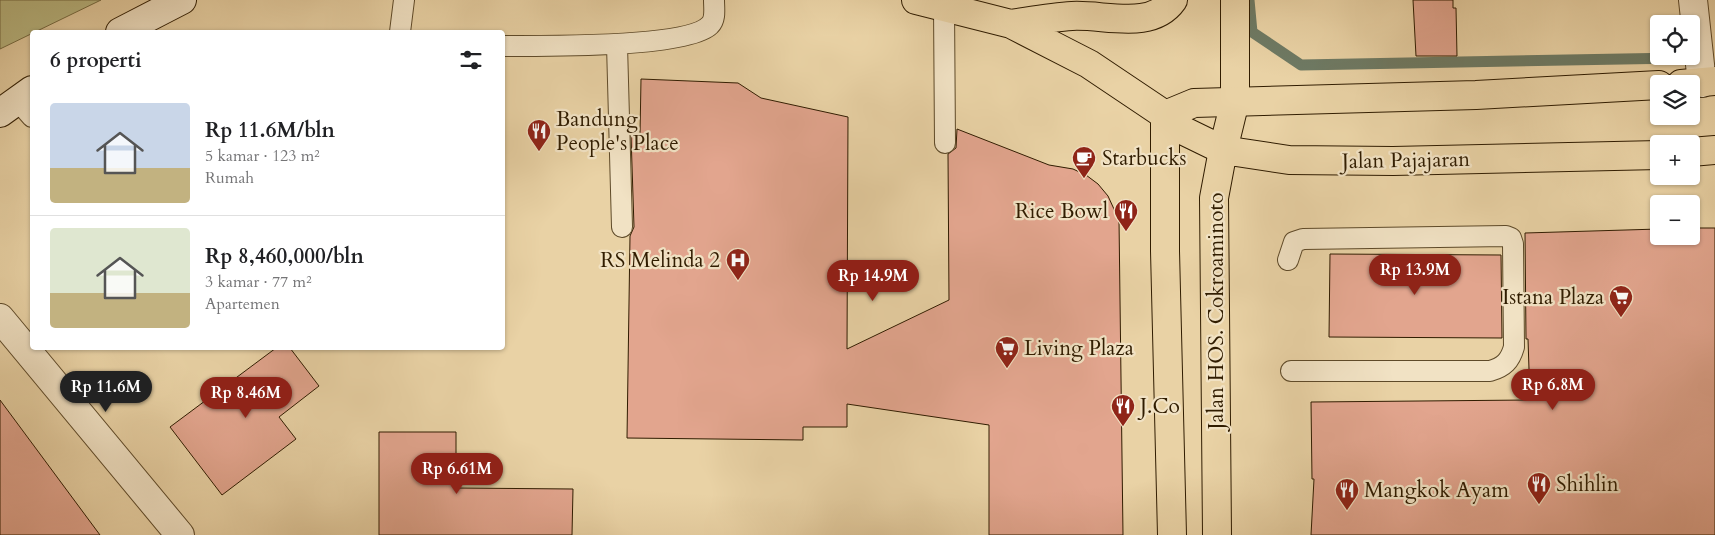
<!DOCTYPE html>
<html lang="id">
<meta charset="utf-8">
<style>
:root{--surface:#fff;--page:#f6f6f6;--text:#202124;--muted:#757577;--line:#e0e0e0;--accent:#8f2418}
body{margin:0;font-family:Cardo,serif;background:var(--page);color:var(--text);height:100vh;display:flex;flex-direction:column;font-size:19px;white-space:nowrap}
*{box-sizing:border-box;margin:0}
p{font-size:16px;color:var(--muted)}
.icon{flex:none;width:28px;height:28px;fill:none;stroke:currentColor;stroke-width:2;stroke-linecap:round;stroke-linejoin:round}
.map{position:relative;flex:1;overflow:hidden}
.drawer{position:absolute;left:30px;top:30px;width:475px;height:320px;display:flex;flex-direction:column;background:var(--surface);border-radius:5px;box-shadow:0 1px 4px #0004}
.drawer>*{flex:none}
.tools{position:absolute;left:1650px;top:15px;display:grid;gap:10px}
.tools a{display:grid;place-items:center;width:50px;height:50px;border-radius:5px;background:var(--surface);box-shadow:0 1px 4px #0004;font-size:25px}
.price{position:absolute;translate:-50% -42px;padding:0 11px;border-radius:18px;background:var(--accent);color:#fff;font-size:16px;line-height:32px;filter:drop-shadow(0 1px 2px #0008)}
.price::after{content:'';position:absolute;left:50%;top:30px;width:15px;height:11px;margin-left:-8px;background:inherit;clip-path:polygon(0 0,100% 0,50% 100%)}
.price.active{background:#222;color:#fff}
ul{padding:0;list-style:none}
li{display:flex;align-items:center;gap:15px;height:125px;padding:0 20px}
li+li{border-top:1px solid var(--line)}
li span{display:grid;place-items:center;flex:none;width:140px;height:100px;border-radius:5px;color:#555}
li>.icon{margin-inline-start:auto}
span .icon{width:60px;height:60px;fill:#fffc;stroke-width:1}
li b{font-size:21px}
h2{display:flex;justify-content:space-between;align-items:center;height:60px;padding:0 20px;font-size:21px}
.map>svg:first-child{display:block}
</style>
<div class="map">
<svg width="1715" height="535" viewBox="0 0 1715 535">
<rect width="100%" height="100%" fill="#e9d2a5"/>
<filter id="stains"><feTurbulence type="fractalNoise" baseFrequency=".004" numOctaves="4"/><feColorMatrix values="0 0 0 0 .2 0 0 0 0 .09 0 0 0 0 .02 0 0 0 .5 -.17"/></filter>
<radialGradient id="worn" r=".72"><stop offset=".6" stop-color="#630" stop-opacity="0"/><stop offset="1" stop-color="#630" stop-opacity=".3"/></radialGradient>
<!-- green -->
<path fill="#bbba83" stroke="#766b42" d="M0,0H101L0,49Z"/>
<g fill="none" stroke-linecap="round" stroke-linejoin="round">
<!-- stream -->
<path stroke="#6e7a64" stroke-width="11" d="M1249,0L1252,32L1301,65L1679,58"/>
</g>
<!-- building -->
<path fill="#e2a58e" stroke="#301c00" d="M1413,0H1453V8H1456L1457,56H1416Z
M641,79L738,83L761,98L848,117L847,349L949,300L948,154L956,148L957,129L1049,165L1073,169L1086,175L1098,184L1108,196L1119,220L1123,535H989V425L847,404V427H803V440L627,438L630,236L634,227L631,135H640Z
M1691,228H1715V535H1311L1314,479H1312L1311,402L1530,400L1528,339H1526L1525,233L1659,229V236H1691Z
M1330,254L1501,255L1502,338L1329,337Z
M276,348H290L319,386L279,417L296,439L222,495L170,427Z
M0,400L100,535H0Z
M379,432H456V488L573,489L572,535H379Z"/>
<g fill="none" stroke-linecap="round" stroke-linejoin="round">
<!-- lane casing -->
<g stroke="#5e4a29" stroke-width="22">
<path id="lane" d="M944,7L945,143
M400,32L404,0
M617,45L622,227
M502,46C539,46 688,48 710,25C716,19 714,9 714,0
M17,100L32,117
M1288,260L1294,242L1303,239L1506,236L1511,238L1513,244L1514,347C1510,361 1504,367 1490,371H1291"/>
</g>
<!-- street casing -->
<g stroke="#5e4a29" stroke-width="30">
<path id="street" d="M1693,0L1702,83
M0,318L180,535"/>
</g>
<!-- secondary casing -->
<g stroke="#301c00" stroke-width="30">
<path id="secondary" d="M120,32L182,0
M0,113L32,90"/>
</g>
<!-- primary casing -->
<g stroke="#301c00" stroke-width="30">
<path id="primary" d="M916,0L1011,24L1089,64L1165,115L1184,131L1223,150L1235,101V0
M1011,24C1031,21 1052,17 1072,16C1105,14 1151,31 1173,0"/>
</g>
<!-- highway casing -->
<g stroke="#301c00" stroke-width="30">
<path id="highway" d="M1681,84L1715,81
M1691,152L1715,150
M1172,535L1165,251V115L1194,103L1476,95L1659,85
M1217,535L1214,198L1223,150L1289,160L1393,161L1659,155"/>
</g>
<!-- lane -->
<use href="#lane" stroke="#f1e2c4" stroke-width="20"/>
<!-- street -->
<use href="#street" stroke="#f1e2c4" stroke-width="28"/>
<!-- secondary -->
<use href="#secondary" stroke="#f1e2c4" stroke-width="28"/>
<!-- primary -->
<use href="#primary" stroke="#e9d2a5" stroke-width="28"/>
<!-- highway -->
<use href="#highway" stroke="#e9d2a5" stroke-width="28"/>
</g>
<!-- icons -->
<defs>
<g id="restaurant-pin" transform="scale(1.25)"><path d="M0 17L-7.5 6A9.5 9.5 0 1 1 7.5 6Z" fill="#8f2418" stroke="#f1e2c4"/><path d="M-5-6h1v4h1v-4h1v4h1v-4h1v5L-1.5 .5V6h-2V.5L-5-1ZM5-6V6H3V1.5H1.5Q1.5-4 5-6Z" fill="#fff"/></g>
<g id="cafe-pin" transform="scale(1.25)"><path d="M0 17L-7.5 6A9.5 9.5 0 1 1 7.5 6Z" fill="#8f2418" stroke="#f1e2c4"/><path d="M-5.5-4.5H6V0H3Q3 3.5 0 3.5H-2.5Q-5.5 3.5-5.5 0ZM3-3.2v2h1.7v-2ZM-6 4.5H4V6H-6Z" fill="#fff"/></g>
<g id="hospital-pin" transform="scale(1.25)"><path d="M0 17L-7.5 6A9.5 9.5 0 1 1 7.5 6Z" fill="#8f2418" stroke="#f1e2c4"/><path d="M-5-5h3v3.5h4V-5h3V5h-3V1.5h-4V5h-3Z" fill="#fff"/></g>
<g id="supermarket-pin" transform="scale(1.25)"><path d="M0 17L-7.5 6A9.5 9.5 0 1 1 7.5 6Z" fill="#8f2418" stroke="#f1e2c4"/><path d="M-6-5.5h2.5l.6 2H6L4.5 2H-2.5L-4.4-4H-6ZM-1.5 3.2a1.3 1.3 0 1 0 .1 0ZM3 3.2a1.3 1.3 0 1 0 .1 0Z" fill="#fff"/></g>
</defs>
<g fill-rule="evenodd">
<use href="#restaurant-pin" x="539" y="131"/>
<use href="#cafe-pin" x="1084" y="158"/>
<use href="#restaurant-pin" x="1126" y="211"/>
<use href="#hospital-pin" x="738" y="260"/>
<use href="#supermarket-pin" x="1621" y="297"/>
<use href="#supermarket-pin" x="1007" y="348"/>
<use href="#restaurant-pin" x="1123" y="406"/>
<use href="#restaurant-pin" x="1539" y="484"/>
<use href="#restaurant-pin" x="1347" y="490"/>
</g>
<g text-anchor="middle" stroke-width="4.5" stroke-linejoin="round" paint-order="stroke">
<!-- poi labels -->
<g font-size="21" fill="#301c00" stroke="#f1e2c4" text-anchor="start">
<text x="556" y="126">Bandung<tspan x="556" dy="24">People's Place</tspan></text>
<text x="1102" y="165">Starbucks</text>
<text x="1108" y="218" text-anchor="end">Rice Bowl</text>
<text x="720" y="267" text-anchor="end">RS Melinda 2</text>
<text x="1604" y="304" text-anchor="end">Istana Plaza</text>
<text x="1024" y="355">Living Plaza</text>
<text x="1140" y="413">J.Co</text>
<text x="1556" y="491">Shihlin</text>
<text x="1364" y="497">Mangkok Ayam</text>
</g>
<!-- street labels -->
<g font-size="21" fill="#301c00" stroke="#f1e2c4">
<text transform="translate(1406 160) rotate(-1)" y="7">Jalan Pajajaran</text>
<text transform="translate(1216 311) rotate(-90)" y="7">Jalan HOS. Cokroaminoto</text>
</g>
</g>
<rect width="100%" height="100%" filter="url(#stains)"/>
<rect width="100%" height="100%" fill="url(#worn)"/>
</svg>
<div class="tools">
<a><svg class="icon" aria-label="locate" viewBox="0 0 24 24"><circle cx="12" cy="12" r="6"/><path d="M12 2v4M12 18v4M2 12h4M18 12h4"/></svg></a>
<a><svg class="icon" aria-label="layers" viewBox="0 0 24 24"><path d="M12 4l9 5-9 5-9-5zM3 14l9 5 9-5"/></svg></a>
<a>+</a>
<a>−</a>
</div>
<b class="price" style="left:1415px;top:296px">Rp 13.9M</b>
<b class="price" style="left:873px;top:302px">Rp 14.9M</b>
<b class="price" style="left:1553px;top:411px">Rp 6.8M</b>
<b class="price active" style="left:106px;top:413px">Rp 11.6M</b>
<b class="price" style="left:246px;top:419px">Rp 8.46M</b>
<b class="price" style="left:457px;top:495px">Rp 6.61M</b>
<section class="drawer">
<h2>6 properti<svg class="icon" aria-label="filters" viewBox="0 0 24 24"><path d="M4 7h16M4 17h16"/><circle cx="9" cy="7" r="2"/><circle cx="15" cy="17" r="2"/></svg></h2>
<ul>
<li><span style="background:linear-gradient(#c9d6e8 65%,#c2b280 0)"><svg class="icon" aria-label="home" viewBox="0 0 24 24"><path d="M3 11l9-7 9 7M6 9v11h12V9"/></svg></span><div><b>Rp 11.6M/bln</b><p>5 kamar · 123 m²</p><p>Rumah</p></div></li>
<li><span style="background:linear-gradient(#dfe7d0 65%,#c2b280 0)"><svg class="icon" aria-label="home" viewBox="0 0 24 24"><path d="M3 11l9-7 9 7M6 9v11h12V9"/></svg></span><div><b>Rp 8,460,000/bln</b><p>3 kamar · 77 m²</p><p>Apartemen</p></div></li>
</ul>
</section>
</div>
